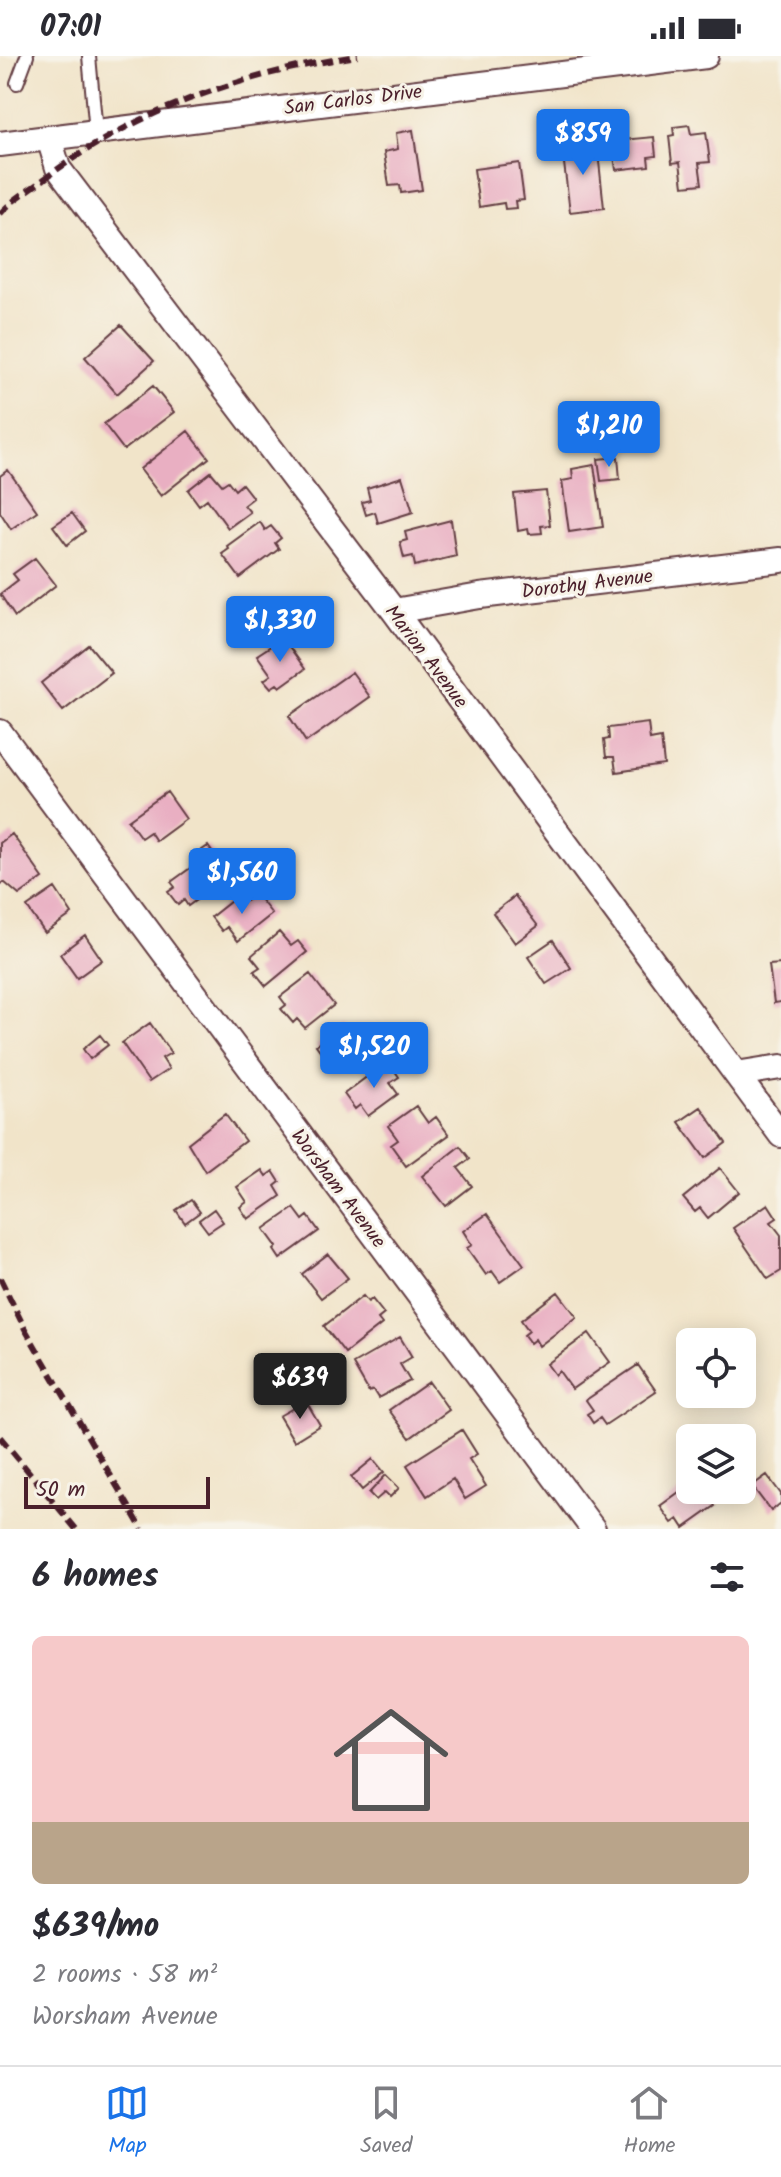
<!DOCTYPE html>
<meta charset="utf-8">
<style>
:root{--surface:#fff;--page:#f7f7f7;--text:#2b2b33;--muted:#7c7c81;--line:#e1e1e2;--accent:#1a73e8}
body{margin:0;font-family:Kalam,sans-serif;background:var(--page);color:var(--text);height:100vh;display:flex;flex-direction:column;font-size:30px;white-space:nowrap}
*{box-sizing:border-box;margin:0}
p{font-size:26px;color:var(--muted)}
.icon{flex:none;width:44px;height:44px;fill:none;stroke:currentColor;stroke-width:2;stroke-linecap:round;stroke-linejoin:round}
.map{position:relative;height:1473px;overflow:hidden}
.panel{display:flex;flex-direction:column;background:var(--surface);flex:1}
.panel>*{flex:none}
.buttons{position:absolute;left:676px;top:1272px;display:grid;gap:16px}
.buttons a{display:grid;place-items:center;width:80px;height:80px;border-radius:12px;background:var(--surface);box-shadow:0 4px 20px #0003;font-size:40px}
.scale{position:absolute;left:24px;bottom:20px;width:186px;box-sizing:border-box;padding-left:8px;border:4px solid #4a1f2b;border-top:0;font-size:22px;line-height:28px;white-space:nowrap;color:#4a1f2b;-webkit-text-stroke:6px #f7f3e8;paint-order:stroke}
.price{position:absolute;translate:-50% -68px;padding:0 18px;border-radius:8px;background:var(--accent);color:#fff;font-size:26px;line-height:52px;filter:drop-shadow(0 2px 4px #0008)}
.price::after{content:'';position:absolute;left:50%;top:48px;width:24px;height:18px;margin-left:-12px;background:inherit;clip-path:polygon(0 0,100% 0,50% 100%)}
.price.on{background:#222;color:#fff}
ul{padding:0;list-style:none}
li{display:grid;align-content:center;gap:16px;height:424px;padding:0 32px}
li span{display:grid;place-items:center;height:248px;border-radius:12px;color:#555}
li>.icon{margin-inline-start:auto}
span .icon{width:144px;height:144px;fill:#fffc;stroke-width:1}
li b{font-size:34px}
h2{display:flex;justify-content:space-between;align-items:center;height:96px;padding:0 32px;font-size:34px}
.status{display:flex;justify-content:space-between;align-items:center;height:56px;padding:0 40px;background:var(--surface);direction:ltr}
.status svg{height:22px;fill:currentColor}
.tab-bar{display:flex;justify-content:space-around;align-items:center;height:112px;border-top:2px solid var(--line);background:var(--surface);font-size:22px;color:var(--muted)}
.tab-bar a{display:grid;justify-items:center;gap:4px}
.tab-bar .on{color:var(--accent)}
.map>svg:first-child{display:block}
</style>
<div class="status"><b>07:01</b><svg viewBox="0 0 49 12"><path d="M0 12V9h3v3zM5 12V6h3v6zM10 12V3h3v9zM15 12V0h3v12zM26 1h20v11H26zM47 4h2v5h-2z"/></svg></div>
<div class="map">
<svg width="781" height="1473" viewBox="0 0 781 1473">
<rect width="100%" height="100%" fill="#f7f3e8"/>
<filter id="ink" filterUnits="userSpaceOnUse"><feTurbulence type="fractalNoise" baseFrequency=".0125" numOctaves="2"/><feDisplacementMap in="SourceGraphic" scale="16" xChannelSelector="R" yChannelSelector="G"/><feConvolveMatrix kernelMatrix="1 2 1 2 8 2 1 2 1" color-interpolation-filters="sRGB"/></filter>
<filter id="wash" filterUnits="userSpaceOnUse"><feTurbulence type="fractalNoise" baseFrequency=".006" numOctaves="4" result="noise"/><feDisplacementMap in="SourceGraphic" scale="32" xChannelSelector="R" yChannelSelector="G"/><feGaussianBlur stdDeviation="1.8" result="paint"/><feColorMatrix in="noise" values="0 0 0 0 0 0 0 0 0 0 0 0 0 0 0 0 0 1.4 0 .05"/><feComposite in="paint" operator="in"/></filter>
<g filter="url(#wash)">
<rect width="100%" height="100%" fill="#f1e4c9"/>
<g id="blocks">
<!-- building -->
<path fill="#e9afc2" d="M689,69L691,78L706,76L710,106L699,107L702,128L683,130L680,106L672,107L669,80L674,79L673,71Z
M413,74L422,134L401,137L400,129L389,130L384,96L398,93L396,77Z
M654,81L656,100L648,101L649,110L616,114L612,85Z
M597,87L604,152L570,156L562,91Z
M519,107L524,144L515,145L516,152L505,153L504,147L479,151L474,113Z
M121,269L154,305L117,338L85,301Z
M153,330L174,356L124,394L104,368Z
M188,375L209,402L161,440L140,413Z
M618,401L620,423L601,425L598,403Z
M594,409L603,471L569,476L562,425L573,423L572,413Z
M8,414L37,455L11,473L0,456V420Z
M211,416L222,429L228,425L235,434L242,428L253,442L244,449L250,456L228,472L207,443L199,449L188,434Z
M402,421L413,456L378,467L375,456L366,459L362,446L370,444L367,432Z
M546,435L550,469L541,470L542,477L529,478L528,473L518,475L514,438Z
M72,457L85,475L67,489L53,470Z
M451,464L456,500L415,510L413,500L404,502L400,486L407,484L405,476Z
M260,466L265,474L271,470L281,482L275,487L279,493L240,522L222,498L229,493L227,490Z
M35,502L56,529L15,561L0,538L18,524L13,518Z
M283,582L305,613L280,631L277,628L271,632L264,624L271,619L257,599Z
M89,589L112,617L63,655L41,627Z
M352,616L370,641L306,686L289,660Z
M648,667L650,684L661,682L664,709L616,716L614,701H606L604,684L609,683L608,672Z
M167,736L186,763L156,785L150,776L141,782L128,764Z
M12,778L43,822L19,839L4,826L0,829V787Z
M208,790L229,820L188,850L184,844L178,849L168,836L175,831L171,826L200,805L195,799Z
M55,832L72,858L45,877L27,851Z
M240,838L246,845L256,838L272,858L238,885L227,871L222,875L211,861Z
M515,840L538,870L515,887L493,857Z
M279,876L291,890L298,885L307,896L266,930L254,915L260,911L251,900Z
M85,879L102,904L77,922L60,898Z
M553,884L571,912L546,928L528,901Z
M781,908V946L774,947L769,909Z
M310,918L334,949L305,972L297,963L293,967L281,953L286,949L280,941Z
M150,967L171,997L162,1002L169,1013L149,1026L122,987Z
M343,970L354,986L365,978L373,988L340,1013L334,1005L330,1008L316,989Z
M100,979L108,989L90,1003L83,993Z
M388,1005L399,1021L390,1027L398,1038L368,1060L360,1049L355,1053L344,1038Z
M416,1050L428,1067L436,1061L449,1079L406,1110L391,1089L398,1084L388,1070Z
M701,1051L726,1087L705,1102L679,1066Z
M225,1058L245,1085L205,1115L188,1087Z
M460,1090L470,1103L458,1112L472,1130L446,1150L422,1120Z
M720,1112L739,1136L708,1162L700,1152L695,1156L683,1142Z
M262,1114L266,1120L273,1115L280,1126L275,1130L281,1140L248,1163L240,1151L247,1146L237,1131Z
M191,1144L200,1156L185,1167L176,1154Z
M768,1148L777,1162L771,1166L781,1179V1215L768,1223L733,1172Z
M294,1152L303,1164L308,1160L319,1175L280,1203L274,1194L277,1191L264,1173Z
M214,1153L223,1166L208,1176L199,1164Z
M487,1158L524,1209L500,1226L492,1215L486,1219L467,1192L472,1189L463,1175Z
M328,1198L348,1222L321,1242L302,1218Z
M558,1236L577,1261L539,1290L535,1283L530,1287L524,1279L529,1275L521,1264Z
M363,1240L368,1246L372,1243L384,1258L378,1263L382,1268L345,1297L324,1270Z
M589,1277L610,1306L572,1333L559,1315L555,1319L547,1308Z
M400,1281L412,1301L400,1308L410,1325L378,1342L373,1334L369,1336L353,1308Z
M638,1309L656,1335L605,1369L600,1362L593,1367L587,1358L593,1354L586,1344Z
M429,1326L449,1354L410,1382L389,1354Z
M306,1345L320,1369L294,1385L279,1360Z
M462,1374L477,1398L469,1403L486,1430L465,1443L453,1423L427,1440L407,1409Z
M373,1403L384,1416L362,1434L351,1421Z
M386,1419L399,1432L390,1441L385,1436L376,1444L369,1437Z
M767,1419L781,1438V1447L771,1455L752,1430Z
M690,1428V1434H703L715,1450L684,1472L678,1463L672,1467L660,1450Z"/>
</g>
</g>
<g filter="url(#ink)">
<use href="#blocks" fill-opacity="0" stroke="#633d43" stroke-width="2"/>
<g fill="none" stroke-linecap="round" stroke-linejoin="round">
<!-- service casing -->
<g stroke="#633d43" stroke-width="16">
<path id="service" d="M89,0L96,76
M17,27L27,0"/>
</g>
<!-- minor casing -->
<g stroke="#633d43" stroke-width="28">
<path id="minor" d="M49,82L58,112L394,555L781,1079
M0,88L706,0
M394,555L480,540L781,504
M0,676L593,1473
M736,1018L781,1011"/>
</g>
<!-- service -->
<use href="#service" stroke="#fff" stroke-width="12"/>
<!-- minor -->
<use href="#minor" stroke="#fff" stroke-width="24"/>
<!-- rail -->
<path stroke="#4a1f2b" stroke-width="6" stroke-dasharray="12 6" stroke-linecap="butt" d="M0,158C12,144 29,134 43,124C136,53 244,17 358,0
M0,1222L25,1273L142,1473
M0,1381L76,1473"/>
</g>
</g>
<g text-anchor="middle" stroke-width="6" stroke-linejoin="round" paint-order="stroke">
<!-- street labels -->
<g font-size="20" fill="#4a1f2b" stroke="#f7f3e8">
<text transform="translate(353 43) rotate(-7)" y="7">San Carlos Drive</text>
<text transform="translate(587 527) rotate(-7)" y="7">Dorothy Avenue</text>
<text transform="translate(427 600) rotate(53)" y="7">Marion Avenue</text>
<text transform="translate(339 1132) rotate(53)" y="7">Worsham Avenue</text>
</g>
</g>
</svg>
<div class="buttons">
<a><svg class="icon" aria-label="locate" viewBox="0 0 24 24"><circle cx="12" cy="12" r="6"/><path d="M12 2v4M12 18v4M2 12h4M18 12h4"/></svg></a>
<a><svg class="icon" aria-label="layers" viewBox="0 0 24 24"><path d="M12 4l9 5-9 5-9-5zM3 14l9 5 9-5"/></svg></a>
</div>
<div class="scale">50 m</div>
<b class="price" style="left:583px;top:121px">$859</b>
<b class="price" style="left:609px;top:413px">$1,210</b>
<b class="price" style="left:280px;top:608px">$1,330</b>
<b class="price" style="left:242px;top:860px">$1,560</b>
<b class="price" style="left:374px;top:1034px">$1,520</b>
<b class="price on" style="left:300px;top:1365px">$639</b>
</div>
<section class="panel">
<h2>6 homes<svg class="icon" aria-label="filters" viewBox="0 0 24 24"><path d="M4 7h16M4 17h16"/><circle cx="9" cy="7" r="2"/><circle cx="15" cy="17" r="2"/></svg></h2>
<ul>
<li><span style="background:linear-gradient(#f6c9c9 75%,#b9a48a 0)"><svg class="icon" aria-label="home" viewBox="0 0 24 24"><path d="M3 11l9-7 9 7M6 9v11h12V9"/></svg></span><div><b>$639/mo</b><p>2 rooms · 58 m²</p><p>Worsham Avenue</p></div></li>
</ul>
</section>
<nav class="tab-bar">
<a class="on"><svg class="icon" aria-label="map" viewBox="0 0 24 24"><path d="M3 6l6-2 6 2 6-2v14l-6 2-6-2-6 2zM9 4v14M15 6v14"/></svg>Map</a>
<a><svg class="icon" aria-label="saved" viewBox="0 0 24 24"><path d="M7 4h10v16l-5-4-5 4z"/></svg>Saved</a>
<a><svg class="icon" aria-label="home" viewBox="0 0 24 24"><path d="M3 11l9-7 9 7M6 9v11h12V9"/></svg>Home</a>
</nav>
